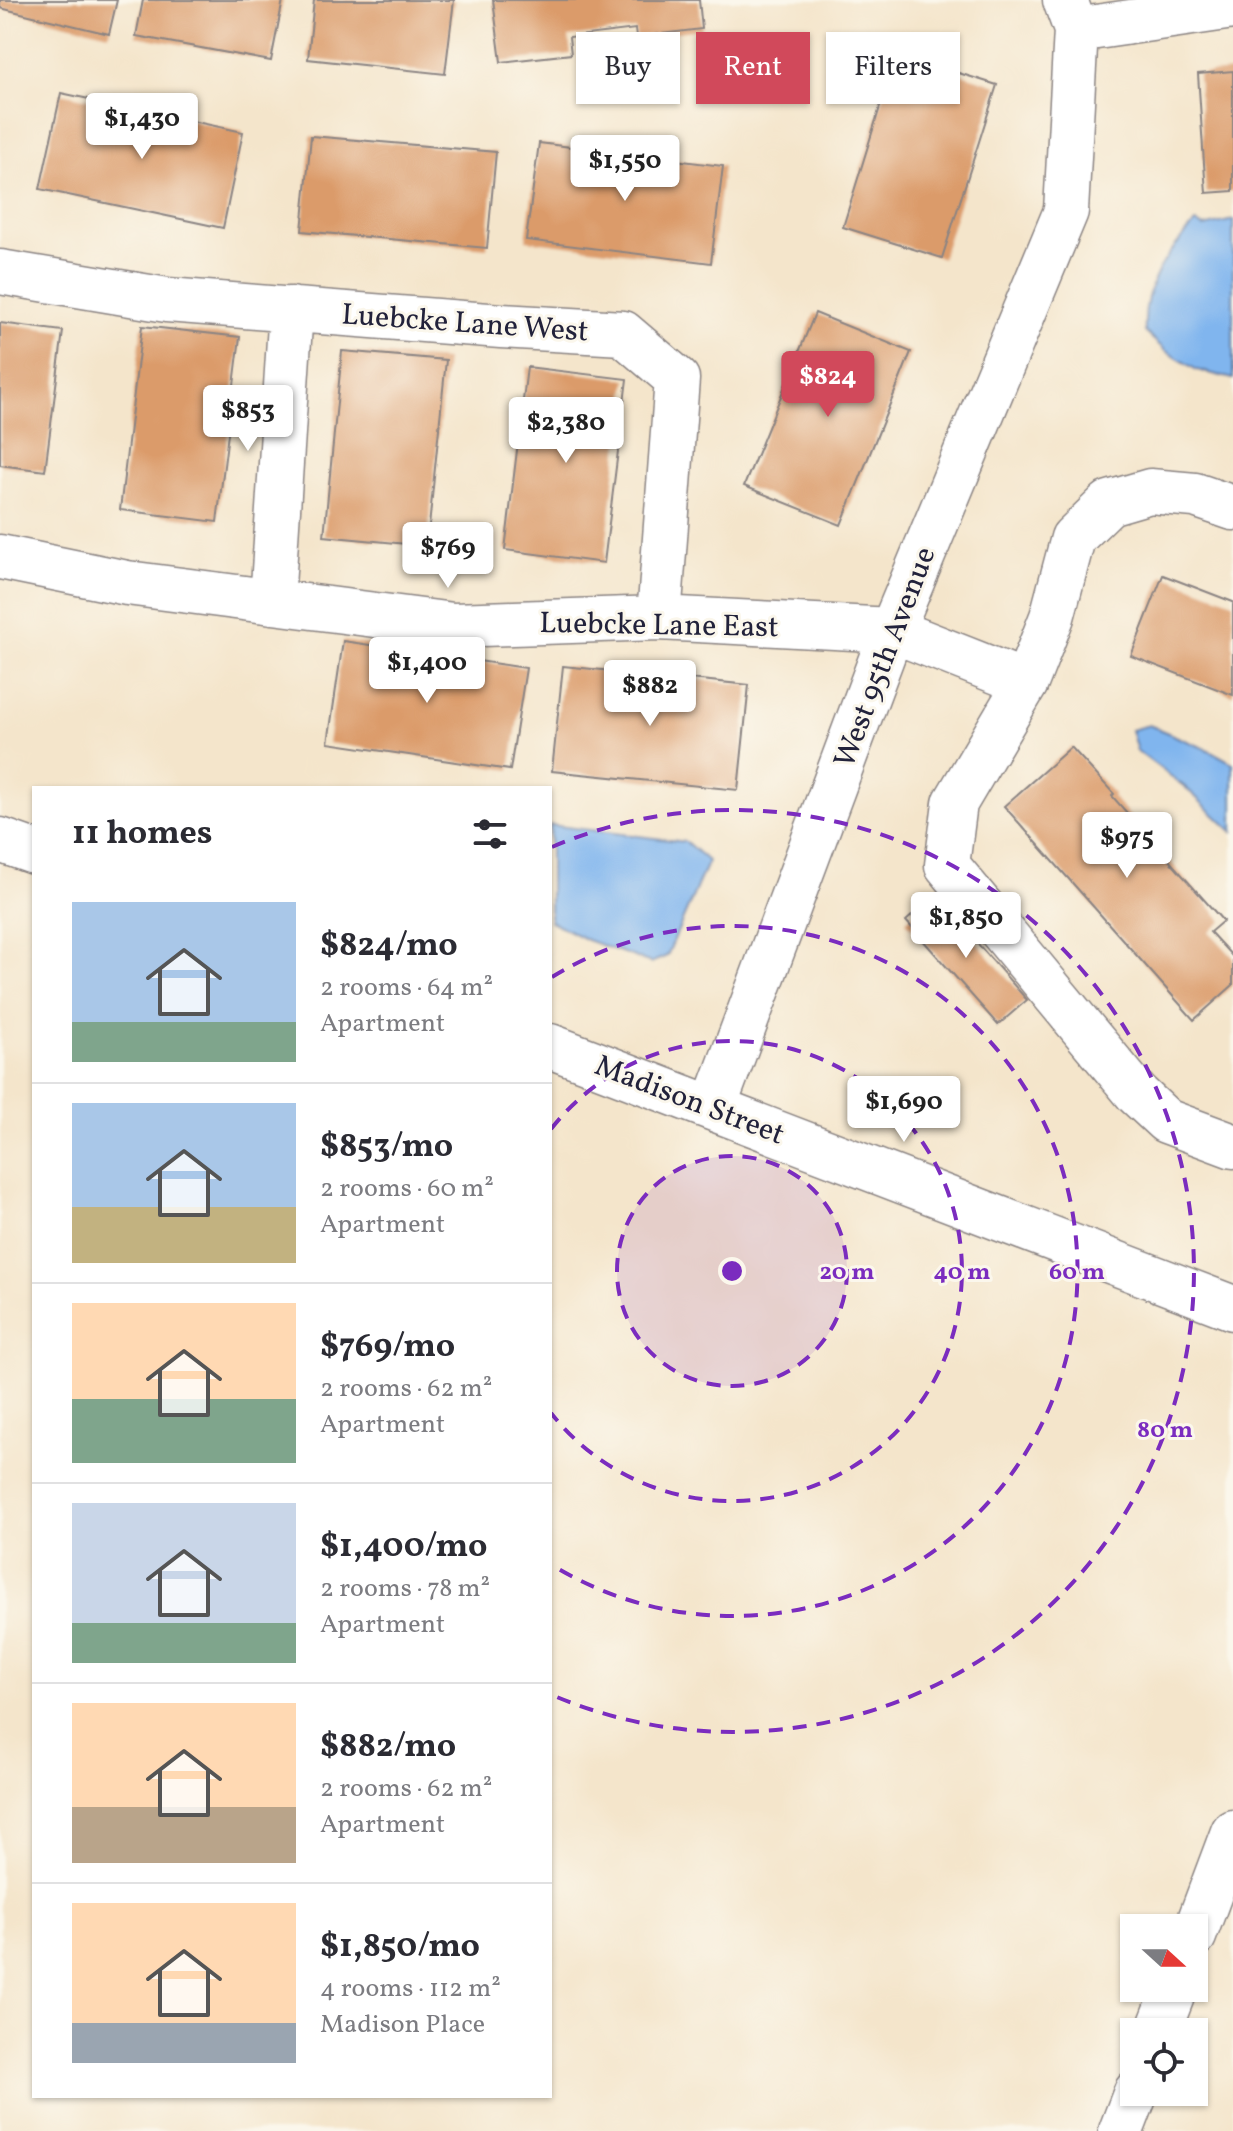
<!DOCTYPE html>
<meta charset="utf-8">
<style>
:root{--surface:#fff;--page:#f7f7f7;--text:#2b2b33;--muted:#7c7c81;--line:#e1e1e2;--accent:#d1495b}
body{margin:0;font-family:Vollkorn,serif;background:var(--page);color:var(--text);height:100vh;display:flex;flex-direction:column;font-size:30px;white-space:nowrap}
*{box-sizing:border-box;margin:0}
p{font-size:26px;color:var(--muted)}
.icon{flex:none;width:44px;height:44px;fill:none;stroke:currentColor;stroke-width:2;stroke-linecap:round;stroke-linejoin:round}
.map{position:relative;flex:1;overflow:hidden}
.details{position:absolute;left:32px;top:786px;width:520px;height:1312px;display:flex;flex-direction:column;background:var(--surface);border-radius:0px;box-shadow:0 2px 6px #0004}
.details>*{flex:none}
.guide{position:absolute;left:576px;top:32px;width:536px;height:72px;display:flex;gap:16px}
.needle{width:52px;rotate:111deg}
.fabs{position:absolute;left:1120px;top:1914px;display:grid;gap:16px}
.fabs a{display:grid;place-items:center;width:88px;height:88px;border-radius:0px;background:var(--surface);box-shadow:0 2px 6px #0004;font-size:40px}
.price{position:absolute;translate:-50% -68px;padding:0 18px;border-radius:8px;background:#fff;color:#222;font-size:26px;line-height:52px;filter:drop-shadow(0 2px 4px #0008)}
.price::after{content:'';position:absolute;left:50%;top:48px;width:24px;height:18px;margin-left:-12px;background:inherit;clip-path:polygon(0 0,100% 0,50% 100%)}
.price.selected{background:var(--accent);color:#fff}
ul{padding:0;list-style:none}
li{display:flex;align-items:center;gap:24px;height:200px;padding:0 40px}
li+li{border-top:2px solid var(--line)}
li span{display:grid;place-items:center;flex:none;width:224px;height:160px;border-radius:0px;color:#555}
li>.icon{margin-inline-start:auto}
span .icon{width:96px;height:96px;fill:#fffc;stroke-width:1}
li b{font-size:34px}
h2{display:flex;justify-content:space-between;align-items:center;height:96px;padding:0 40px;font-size:34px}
.pill{padding:0 28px;border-radius:0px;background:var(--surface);box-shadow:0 2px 6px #0004;font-size:28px;line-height:72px}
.pill.selected{background:var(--accent);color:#fff}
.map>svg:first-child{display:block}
</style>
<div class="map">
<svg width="1233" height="2131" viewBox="0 0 1233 2131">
<rect width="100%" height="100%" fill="#fbf7ec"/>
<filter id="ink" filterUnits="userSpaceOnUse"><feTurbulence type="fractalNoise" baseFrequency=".0125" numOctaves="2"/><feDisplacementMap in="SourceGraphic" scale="16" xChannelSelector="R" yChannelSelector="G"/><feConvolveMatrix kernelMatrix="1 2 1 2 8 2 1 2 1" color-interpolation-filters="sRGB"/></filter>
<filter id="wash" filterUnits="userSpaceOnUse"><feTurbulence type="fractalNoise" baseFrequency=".006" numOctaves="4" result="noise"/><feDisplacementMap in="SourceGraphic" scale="32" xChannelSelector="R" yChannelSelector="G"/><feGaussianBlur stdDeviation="1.8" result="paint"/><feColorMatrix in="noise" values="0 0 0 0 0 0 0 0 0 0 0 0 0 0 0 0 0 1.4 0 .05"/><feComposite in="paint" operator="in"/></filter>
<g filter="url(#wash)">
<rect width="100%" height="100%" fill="#f4e5cb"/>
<!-- water -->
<path fill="#80b5ee" stroke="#516c94" stroke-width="2" d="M1233,220V379L1197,370L1166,351L1145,332C1142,285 1165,255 1196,223L1204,227Z
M1149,725L1211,751L1233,763V832L1185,787L1137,751L1131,730Z
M550,825L686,842L708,861L667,956L651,963L587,940L550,921Z"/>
<g id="blocks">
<!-- building -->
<path fill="#db9b6b" d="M0,0H117L109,34L0,8Z
M143,0H283L271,61L136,36Z
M314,0H454L445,74L308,59Z
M493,0H699L702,29L636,37L635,29L569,37L571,54L501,62Z
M872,46L997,85L942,258L843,227L888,81L865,74Z
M1233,71V191L1206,193L1198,74Z
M61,93L243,132L223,228L40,189Z
M311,136L496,152L487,248L302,231Z
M539,143L723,166L711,263L526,240Z
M815,313L911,352L841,525L744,486Z
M0,323L63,331L45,471L0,465Z
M142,326L240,337L217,522L120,510Z
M342,351L446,360L427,546L324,536Z
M527,367L627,379L604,563L505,550Z
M1163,575L1233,602V695L1131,656Z
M343,641L526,668L510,770L328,743Z
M563,666L749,685L738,790L552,771Z
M1071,747L1114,794L1112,796L1223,921L1210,932L1233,957V985L1194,1020L1004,806Z
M935,895L1027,1000L998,1025L906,921Z"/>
</g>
</g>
<g filter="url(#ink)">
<use href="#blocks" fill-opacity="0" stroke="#8b8483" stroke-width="2"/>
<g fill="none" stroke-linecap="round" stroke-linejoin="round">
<!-- street casing -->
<g stroke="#8b8483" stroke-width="47">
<path id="street" d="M1076,30L1233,7
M0,272L167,300L501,326L623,333L677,379L659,618
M1233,508L1195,495L1150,491L1109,503L1073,538L1052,617L1026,683L955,803L947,865L1137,1094L1166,1121L1233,1146
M0,557L127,583L453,625L659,618L892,630L1026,683
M272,602L291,309
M0,840L34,852
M550,1046L1233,1308
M714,1107L892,630L1066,211L1076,30L1065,0
M1194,1936L1233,1832
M1158,2032L1175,1988
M1121,2131L1136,2092"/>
</g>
<!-- street -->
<use href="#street" stroke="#fff" stroke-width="44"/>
</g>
</g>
<!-- distance rings -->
<circle cx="732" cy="1271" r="115" fill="#7b2cbf" fill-opacity=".12"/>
<g fill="none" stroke="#7b2cbf" stroke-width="4" stroke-dasharray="14 10">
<circle cx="732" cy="1271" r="115"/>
<path d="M551 1129A230 230 0 1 1 551 1413"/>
<path d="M552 977A345 345 0 1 1 552 1565"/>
<path d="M552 847A461 461 0 1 1 552 1695"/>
</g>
<g text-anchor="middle" stroke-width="6" stroke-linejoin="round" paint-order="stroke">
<!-- street labels -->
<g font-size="30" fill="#22223b" stroke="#fbf7ec">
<text transform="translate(465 322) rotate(4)" y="10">Luebcke Lane West</text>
<text transform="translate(659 624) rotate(1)" y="10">Luebcke Lane East</text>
<text transform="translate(884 657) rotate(-69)" y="10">West 95th Avenue</text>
<text transform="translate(690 1099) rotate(21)" y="10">Madison Street</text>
</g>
</g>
<circle cx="732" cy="1271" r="12" fill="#7b2cbf" stroke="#fbf7ec" stroke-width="4"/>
<g font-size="24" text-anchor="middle" font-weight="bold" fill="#7b2cbf" stroke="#fbf7ec" stroke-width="6" stroke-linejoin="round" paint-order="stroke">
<text x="847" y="1279">20 m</text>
<text x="962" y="1279">40 m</text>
<text x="1077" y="1279">60 m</text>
<text x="1165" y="1437">80 m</text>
</g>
</svg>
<div class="fabs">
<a><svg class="needle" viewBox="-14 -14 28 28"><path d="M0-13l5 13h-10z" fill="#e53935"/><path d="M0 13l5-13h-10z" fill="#7c7c81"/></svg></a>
<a><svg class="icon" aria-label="locate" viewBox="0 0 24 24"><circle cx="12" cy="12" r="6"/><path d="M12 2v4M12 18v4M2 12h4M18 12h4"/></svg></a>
</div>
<b class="price" style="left:142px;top:161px">$1,430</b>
<b class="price" style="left:625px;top:203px">$1,550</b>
<b class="price selected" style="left:828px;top:419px">$824</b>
<b class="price" style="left:248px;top:453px">$853</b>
<b class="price" style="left:566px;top:465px">$2,380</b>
<b class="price" style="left:448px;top:590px">$769</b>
<b class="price" style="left:427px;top:705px">$1,400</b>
<b class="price" style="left:650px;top:728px">$882</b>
<b class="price" style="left:1127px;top:880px">$975</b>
<b class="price" style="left:966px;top:960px">$1,850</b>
<b class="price" style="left:904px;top:1144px">$1,690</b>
<div class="guide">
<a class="pill">Buy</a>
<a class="pill selected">Rent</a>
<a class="pill">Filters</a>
</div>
<section class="details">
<h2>11 homes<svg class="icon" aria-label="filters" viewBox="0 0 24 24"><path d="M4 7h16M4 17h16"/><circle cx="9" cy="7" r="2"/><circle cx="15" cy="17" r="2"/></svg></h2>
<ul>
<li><span style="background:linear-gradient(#a9c7e8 75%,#7fa58c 0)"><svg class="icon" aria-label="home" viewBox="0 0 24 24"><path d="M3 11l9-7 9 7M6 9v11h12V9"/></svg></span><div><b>$824/mo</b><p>2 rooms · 64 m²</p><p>Apartment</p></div></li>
<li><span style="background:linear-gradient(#a9c7e8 65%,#c2b280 0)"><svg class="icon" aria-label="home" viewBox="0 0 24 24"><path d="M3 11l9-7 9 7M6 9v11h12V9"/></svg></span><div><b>$853/mo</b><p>2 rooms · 60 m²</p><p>Apartment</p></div></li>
<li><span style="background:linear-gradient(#ffd9b3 60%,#7fa58c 0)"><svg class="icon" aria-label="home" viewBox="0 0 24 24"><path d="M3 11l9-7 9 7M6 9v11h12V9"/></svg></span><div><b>$769/mo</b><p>2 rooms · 62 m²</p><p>Apartment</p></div></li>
<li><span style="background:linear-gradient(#c9d6e8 75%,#7fa58c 0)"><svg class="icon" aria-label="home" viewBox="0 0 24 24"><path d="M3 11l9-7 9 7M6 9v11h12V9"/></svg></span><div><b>$1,400/mo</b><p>2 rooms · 78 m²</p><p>Apartment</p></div></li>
<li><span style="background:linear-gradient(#ffd9b3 65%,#b9a48a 0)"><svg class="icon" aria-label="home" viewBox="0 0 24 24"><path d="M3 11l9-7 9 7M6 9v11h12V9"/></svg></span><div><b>$882/mo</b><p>2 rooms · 62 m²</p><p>Apartment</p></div></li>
<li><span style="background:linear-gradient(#ffd9b3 75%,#9aa5b1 0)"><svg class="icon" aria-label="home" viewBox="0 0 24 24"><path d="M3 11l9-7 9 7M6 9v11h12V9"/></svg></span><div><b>$1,850/mo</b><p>4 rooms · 112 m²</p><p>Madison Place</p></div></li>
</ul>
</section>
</div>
